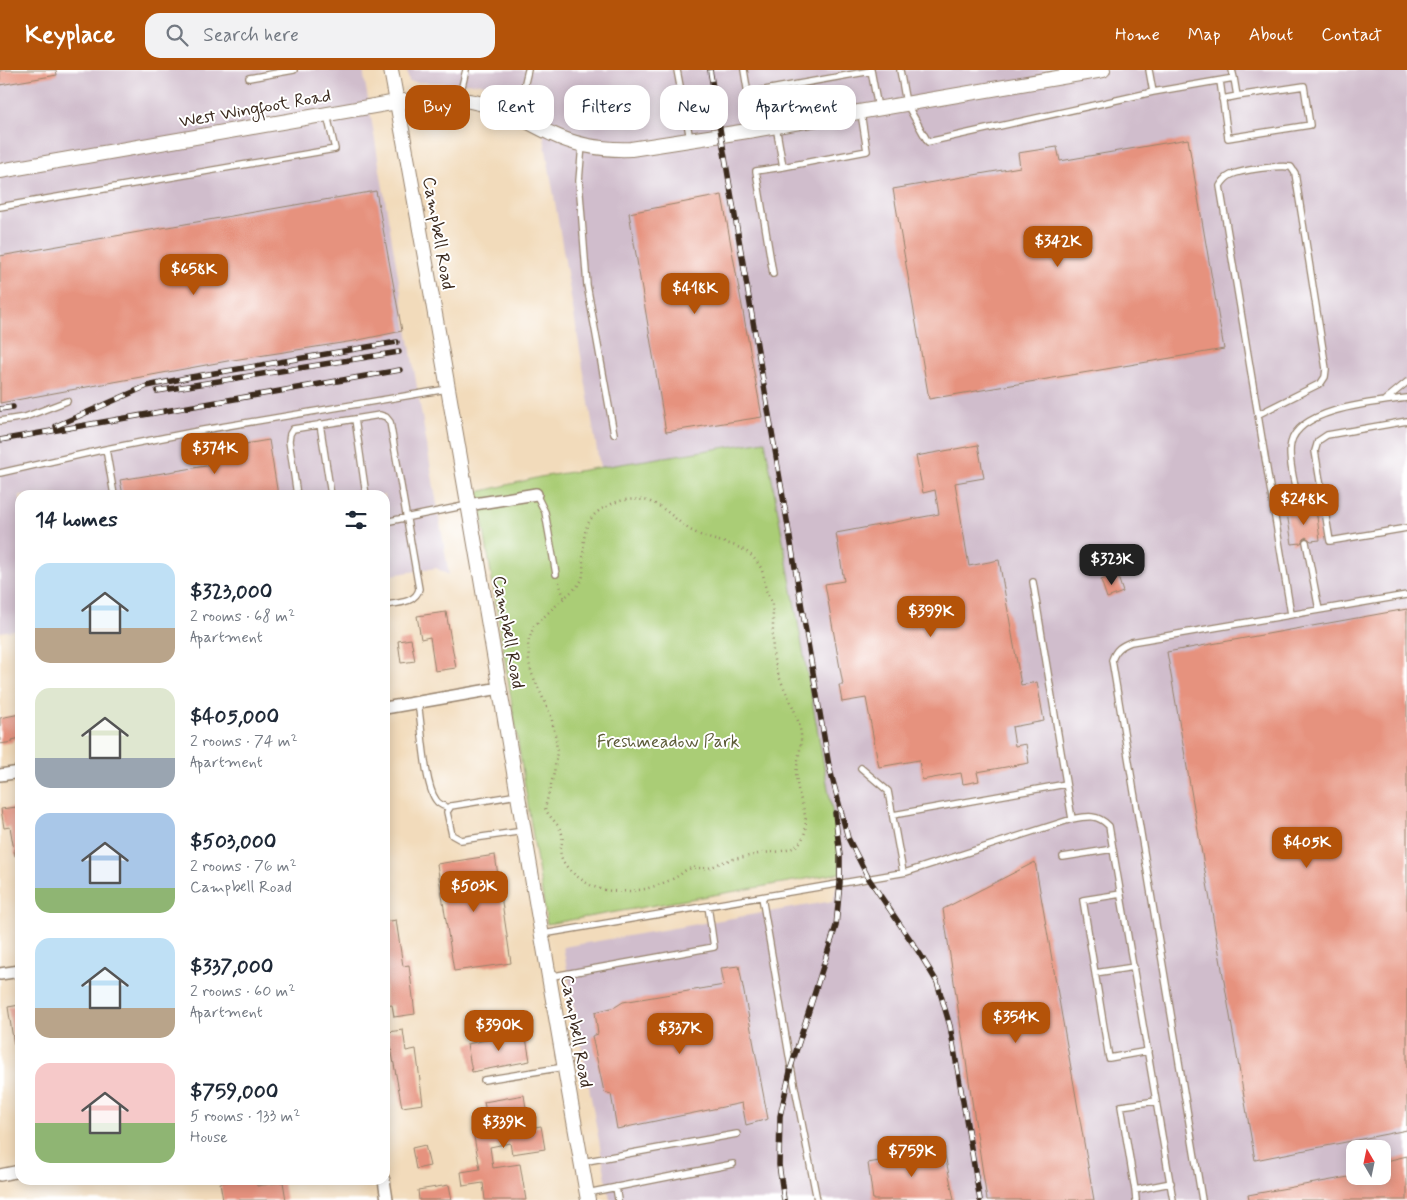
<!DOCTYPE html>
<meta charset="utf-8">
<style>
:root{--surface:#fff;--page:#f2f2f3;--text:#1f2937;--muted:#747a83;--accent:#b45309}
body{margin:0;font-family:Mynerve,sans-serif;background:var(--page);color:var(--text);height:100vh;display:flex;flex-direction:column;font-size:19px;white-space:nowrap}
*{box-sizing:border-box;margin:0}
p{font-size:16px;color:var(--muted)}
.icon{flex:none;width:28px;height:28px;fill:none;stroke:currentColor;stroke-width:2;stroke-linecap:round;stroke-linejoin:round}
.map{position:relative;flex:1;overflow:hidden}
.drawer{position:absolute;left:15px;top:420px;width:375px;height:695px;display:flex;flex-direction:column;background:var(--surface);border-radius:15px;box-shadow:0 2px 12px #0003}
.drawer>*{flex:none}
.banner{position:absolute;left:405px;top:15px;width:475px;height:45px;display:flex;gap:10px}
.needle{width:32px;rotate:351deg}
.tools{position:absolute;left:1346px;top:1070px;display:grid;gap:10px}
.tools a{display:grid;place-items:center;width:45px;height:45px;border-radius:10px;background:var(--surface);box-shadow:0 2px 12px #0003;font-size:25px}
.price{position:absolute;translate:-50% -42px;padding:0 11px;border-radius:10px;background:var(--accent);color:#fff;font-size:16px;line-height:32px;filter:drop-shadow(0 1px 2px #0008)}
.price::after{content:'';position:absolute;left:50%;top:30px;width:15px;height:11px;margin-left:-8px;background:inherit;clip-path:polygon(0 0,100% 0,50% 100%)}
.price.selected{background:#222;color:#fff}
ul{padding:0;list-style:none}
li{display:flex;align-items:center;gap:15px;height:125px;padding:0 20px}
li span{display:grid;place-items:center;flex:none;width:140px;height:100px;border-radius:15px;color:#555}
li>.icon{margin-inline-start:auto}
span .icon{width:60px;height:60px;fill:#fffc;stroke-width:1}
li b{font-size:21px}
h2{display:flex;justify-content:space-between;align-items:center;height:60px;padding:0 20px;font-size:21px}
.tag{padding:0 18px;border-radius:15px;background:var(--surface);box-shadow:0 2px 12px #0003;font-size:18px;line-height:45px}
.tag.selected{background:var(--accent);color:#fff}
header{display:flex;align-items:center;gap:30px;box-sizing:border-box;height:70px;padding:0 25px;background:var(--accent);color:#fff}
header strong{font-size:24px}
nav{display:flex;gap:28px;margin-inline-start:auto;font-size:18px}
.search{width:350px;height:45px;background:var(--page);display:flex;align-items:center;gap:12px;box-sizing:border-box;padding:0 18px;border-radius:15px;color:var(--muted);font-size:19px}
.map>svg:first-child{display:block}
</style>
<header>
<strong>Keyplace</strong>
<div class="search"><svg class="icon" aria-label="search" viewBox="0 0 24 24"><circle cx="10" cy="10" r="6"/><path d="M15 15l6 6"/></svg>Search here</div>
<nav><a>Home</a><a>Map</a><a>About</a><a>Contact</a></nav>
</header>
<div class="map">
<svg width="1407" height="1130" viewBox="0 0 1407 1130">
<rect width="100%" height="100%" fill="#fff"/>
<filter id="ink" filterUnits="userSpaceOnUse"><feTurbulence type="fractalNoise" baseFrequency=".02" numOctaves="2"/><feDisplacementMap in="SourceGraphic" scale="10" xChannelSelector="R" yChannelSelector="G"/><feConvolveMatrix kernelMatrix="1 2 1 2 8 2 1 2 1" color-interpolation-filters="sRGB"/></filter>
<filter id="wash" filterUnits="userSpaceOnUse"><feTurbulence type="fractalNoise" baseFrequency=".0096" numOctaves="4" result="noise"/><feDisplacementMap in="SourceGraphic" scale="20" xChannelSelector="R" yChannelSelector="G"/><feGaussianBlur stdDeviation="1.12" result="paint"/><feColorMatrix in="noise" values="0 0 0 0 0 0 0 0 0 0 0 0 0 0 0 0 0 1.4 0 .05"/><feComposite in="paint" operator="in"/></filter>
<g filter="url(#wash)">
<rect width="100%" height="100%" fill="#f2dbbb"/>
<!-- industrial -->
<path fill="#d0bdcc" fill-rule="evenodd" d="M0,0H363L449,505L436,498L385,506V425H20V559L0,562Z
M407,0H1407V1130H610L563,877L833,831L840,803L837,768L765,371L600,398L538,32L491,14L409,12ZM1355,1079H1382V1106H1355Z"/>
<!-- green -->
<path fill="#aacd76" stroke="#727c4a" d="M765,371L837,768L840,803L547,854L478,422L540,407Z"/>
<g id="blocks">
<!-- building -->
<path fill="#e6927e" d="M0,0H56L57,5L0,15Z
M1188,69L1224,279L929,329L893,119L1020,97L1018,83L1057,77L1060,91Z
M376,121L402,261L354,271L233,290L0,333V186Z
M722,125L762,347L666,362L629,143Z
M269,370L278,425H123L120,410L212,395L209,380Z
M978,375L984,408L955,413L969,496L999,490L1021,615L1037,612L1044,651L1012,657L1015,676L1026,674L1029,693L977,702L979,711L963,714L961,703L922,710L919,690L879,697L866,628L842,632L839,615H843L825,514L844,511L836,463L939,444L935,420L923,423L916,386Z
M1316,439L1320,470L1311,471L1306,467L1303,469L1301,473L1292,474L1287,443L1296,442L1302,446L1305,444L1306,440Z
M1117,504L1123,522L1107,528L1101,510Z
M1407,539V1060L1255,1090L1167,582Z
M446,542L456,598L435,601L430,567L421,569L417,546Z
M411,569L415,591L401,593L398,571Z
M20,644V668L12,670L13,672L0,674V648Z
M17,737L20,756V786H15L10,757L4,758L1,739Z
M495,785L511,893L454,901L437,794Z
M1035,792L1094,1130H987L943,839Z
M396,850L403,896L409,895L415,944L394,947L392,935L385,936V852Z
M739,896L768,1049L746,1055L742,1033L617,1059L611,1024L604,1022L592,966L598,964L595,942L615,937L623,932L724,915L721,898Z
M20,935V975H14L8,937Z
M403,960L406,981L416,979L423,1034L402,1037L388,962Z
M525,962L530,991L472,1002L467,974Z
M524,1025L529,1058L541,1056L545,1079L512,1084L510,1073L490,1077L493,1098L520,1094L526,1130H485L483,1113L463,1116L461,1102L480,1099L474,1067L490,1064L484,1032Z
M425,1075L430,1096L416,1099L412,1078Z
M944,1080L954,1130H873L868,1093Z
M1407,1086V1130H1249L1248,1125L1354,1106H1382V1092Z
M238,1110H256L257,1116L283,1112L286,1130H223L220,1113Z
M449,1115L452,1130H419L418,1120Z"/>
</g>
</g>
<g filter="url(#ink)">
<use href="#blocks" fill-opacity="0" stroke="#96826c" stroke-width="1"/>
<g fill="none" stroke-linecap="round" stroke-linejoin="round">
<!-- service casing -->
<g stroke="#96826c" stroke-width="8">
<path id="service" d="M677,0L690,69
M744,0L754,60
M871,0L878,38
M900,0L906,33L928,72L1153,22
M1149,0L1153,22L1234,8L1232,0
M249,8L294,0
M1220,11L1228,68L1310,55L1304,16L1237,26L1234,8
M748,23L871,1
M459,29L466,0
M1222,29L1237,26
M517,46L528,0
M776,56L783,97L867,81L861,43
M582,75L579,111L587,215L614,364
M0,137L335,79L327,45
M773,204L756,101L783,97
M1385,330L1407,312
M1259,344L1321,313L1325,307L1326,299L1295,103L1291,97C1279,95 1241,100 1231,105C1225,108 1223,111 1220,116L1291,544
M355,349L366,425
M0,351L25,347L67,331
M1407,351L1327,365L1318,371L1315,381L1330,471L1407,458
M320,354L331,425
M0,403L106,379
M536,424L545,442L556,504
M114,425L106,379L203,360L447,319
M297,425L289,371L290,364L293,359L380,345L386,347L390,352L419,519C416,533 397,533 385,535
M1301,441C1297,424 1287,389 1291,373C1299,338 1378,332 1407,328
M385,452L468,435
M1306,472L1319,540
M1033,512L1072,749
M418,633C422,655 424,714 436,730C439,735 444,736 449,738
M861,698L888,721L903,802
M518,725L451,736L447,742L452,765L461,770L524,761
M893,745L1066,714
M1063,787L1113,779
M762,827L791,997L817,1130
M543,864L907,802L1072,749C1087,746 1098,744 1109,756L1173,1130
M1134,897L1095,903L1109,988L1148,981
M1095,903L1083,830L1121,824
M548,907L714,877L708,836
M484,1010L564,997
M582,1092L737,1064
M616,1117L618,1130
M1135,1120L1121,1036L1156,1031
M587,1123L733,1094
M1136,1130L1135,1120L1171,1113
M1202,1130L1112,590C1116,579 1121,576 1131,572L1407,525"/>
</g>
<!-- minor casing -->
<g stroke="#96826c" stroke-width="14">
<path id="minor" d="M468,435L536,424
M385,638L500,618
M0,705L20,702
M0,904L20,901
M0,1105L20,1101
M384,1110L387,1130"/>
</g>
<!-- tertiary casing -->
<g stroke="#96826c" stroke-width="16">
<path id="tertiary" d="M391,0C461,376 521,754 588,1130
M0,101L397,32C437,26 461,26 500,39C518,45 534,56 552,64C577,76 603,80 631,79L754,60L1103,0"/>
</g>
<!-- path -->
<path stroke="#96826c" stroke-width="2.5" stroke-dasharray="1 4" stroke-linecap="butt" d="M559,512L564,528C571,522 578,517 582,509C584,503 583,497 583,491C584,465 582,448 609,435C621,429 635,428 648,431C667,437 679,455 696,463C719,475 745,470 761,498C764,505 764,512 766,520C768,525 772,530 772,536C775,555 770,575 775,594C781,618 798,639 801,665C802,681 794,697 797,713C799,731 810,747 804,765C797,785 775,780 758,784C747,787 734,788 723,792C719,793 715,796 711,797C704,800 696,796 689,799C684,800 682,804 678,806C670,811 653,817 645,819C627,822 608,823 592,816C581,810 563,798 561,785C559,778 564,771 562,764C559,753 549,748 545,738L554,703L557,682L556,669L551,646L532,604L529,593L528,572L534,556L564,528"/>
<!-- service -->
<use href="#service" stroke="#fff" stroke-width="5.5"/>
<!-- minor -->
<use href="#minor" stroke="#fff" stroke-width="11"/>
<!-- tertiary -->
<use href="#tertiary" stroke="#fff" stroke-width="14"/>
<!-- rail casing -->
<g stroke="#3b2a1e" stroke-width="5.5">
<path id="rail" d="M710,0L829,696L848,768L869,809L920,884L937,912L950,956L980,1130
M157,321L399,282
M0,339L13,337
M56,356L147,316L191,307L397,272
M0,370L400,300
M784,1130L779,1095L780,1046L791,997L836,856L840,813V786L835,743"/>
</g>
<!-- rail -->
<use href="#rail" stroke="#fff" stroke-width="4" stroke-dasharray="11" stroke-linecap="butt"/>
</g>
</g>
<g text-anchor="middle" stroke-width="4" stroke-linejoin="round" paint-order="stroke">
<!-- street labels -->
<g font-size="18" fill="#3b2a1e" stroke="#fff">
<text transform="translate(255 38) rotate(-10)" y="6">West Wingfoot Road</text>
<text transform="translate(439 163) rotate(80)" y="6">Campbell Road</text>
<text transform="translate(509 562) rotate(80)" y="6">Campbell Road</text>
<text transform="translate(577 961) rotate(80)" y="6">Campbell Road</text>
</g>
<!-- park labels -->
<g font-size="18" fill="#5c5b38" stroke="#fff">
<text x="668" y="677">Freshmeadow Park</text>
</g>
</g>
</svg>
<div class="tools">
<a><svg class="needle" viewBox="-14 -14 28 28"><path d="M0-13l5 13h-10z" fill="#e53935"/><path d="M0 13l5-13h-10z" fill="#747a83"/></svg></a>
</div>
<b class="price" style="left:1058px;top:198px">$342K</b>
<b class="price" style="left:194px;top:226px">$658K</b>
<b class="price" style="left:695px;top:245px">$418K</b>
<b class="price" style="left:215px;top:405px">$374K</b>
<b class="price" style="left:1304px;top:456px">$248K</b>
<b class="price selected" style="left:1112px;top:516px">$323K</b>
<b class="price" style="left:931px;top:568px">$399K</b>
<b class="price" style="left:1307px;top:799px">$405K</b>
<b class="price" style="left:474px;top:843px">$503K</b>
<b class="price" style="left:1016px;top:974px">$354K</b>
<b class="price" style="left:499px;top:982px">$390K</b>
<b class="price" style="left:680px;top:985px">$337K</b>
<b class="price" style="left:504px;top:1079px">$339K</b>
<b class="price" style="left:912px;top:1108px">$759K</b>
<div class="banner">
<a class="tag selected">Buy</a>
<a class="tag">Rent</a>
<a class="tag">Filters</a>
<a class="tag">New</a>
<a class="tag">Apartment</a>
</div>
<section class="drawer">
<h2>14 homes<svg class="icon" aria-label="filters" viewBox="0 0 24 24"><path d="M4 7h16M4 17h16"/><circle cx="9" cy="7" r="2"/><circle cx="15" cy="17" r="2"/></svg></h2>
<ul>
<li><span style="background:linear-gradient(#bfe0f5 65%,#b9a48a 0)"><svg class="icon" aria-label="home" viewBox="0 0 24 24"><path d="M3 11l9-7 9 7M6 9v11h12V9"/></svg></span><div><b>$323,000</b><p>2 rooms · 68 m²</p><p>Apartment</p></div></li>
<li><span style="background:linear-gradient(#dfe7d0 70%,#9aa5b1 0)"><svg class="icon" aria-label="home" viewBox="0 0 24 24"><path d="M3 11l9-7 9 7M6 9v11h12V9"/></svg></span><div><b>$405,000</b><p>2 rooms · 74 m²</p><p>Apartment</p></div></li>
<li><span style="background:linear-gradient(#a9c7e8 75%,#8fb573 0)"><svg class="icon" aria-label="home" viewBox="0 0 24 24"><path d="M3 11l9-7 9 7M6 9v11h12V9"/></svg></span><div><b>$503,000</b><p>2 rooms · 76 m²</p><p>Campbell Road</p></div></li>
<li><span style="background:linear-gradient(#bfe0f5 70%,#b9a48a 0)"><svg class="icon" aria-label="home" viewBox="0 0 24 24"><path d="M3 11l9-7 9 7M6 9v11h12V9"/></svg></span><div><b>$337,000</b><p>2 rooms · 60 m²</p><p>Apartment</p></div></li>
<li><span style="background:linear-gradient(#f6c9c9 60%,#8fb573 0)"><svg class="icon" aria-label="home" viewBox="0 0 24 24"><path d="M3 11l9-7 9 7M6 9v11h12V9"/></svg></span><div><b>$759,000</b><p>5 rooms · 133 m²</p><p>House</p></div></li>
</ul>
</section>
</div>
